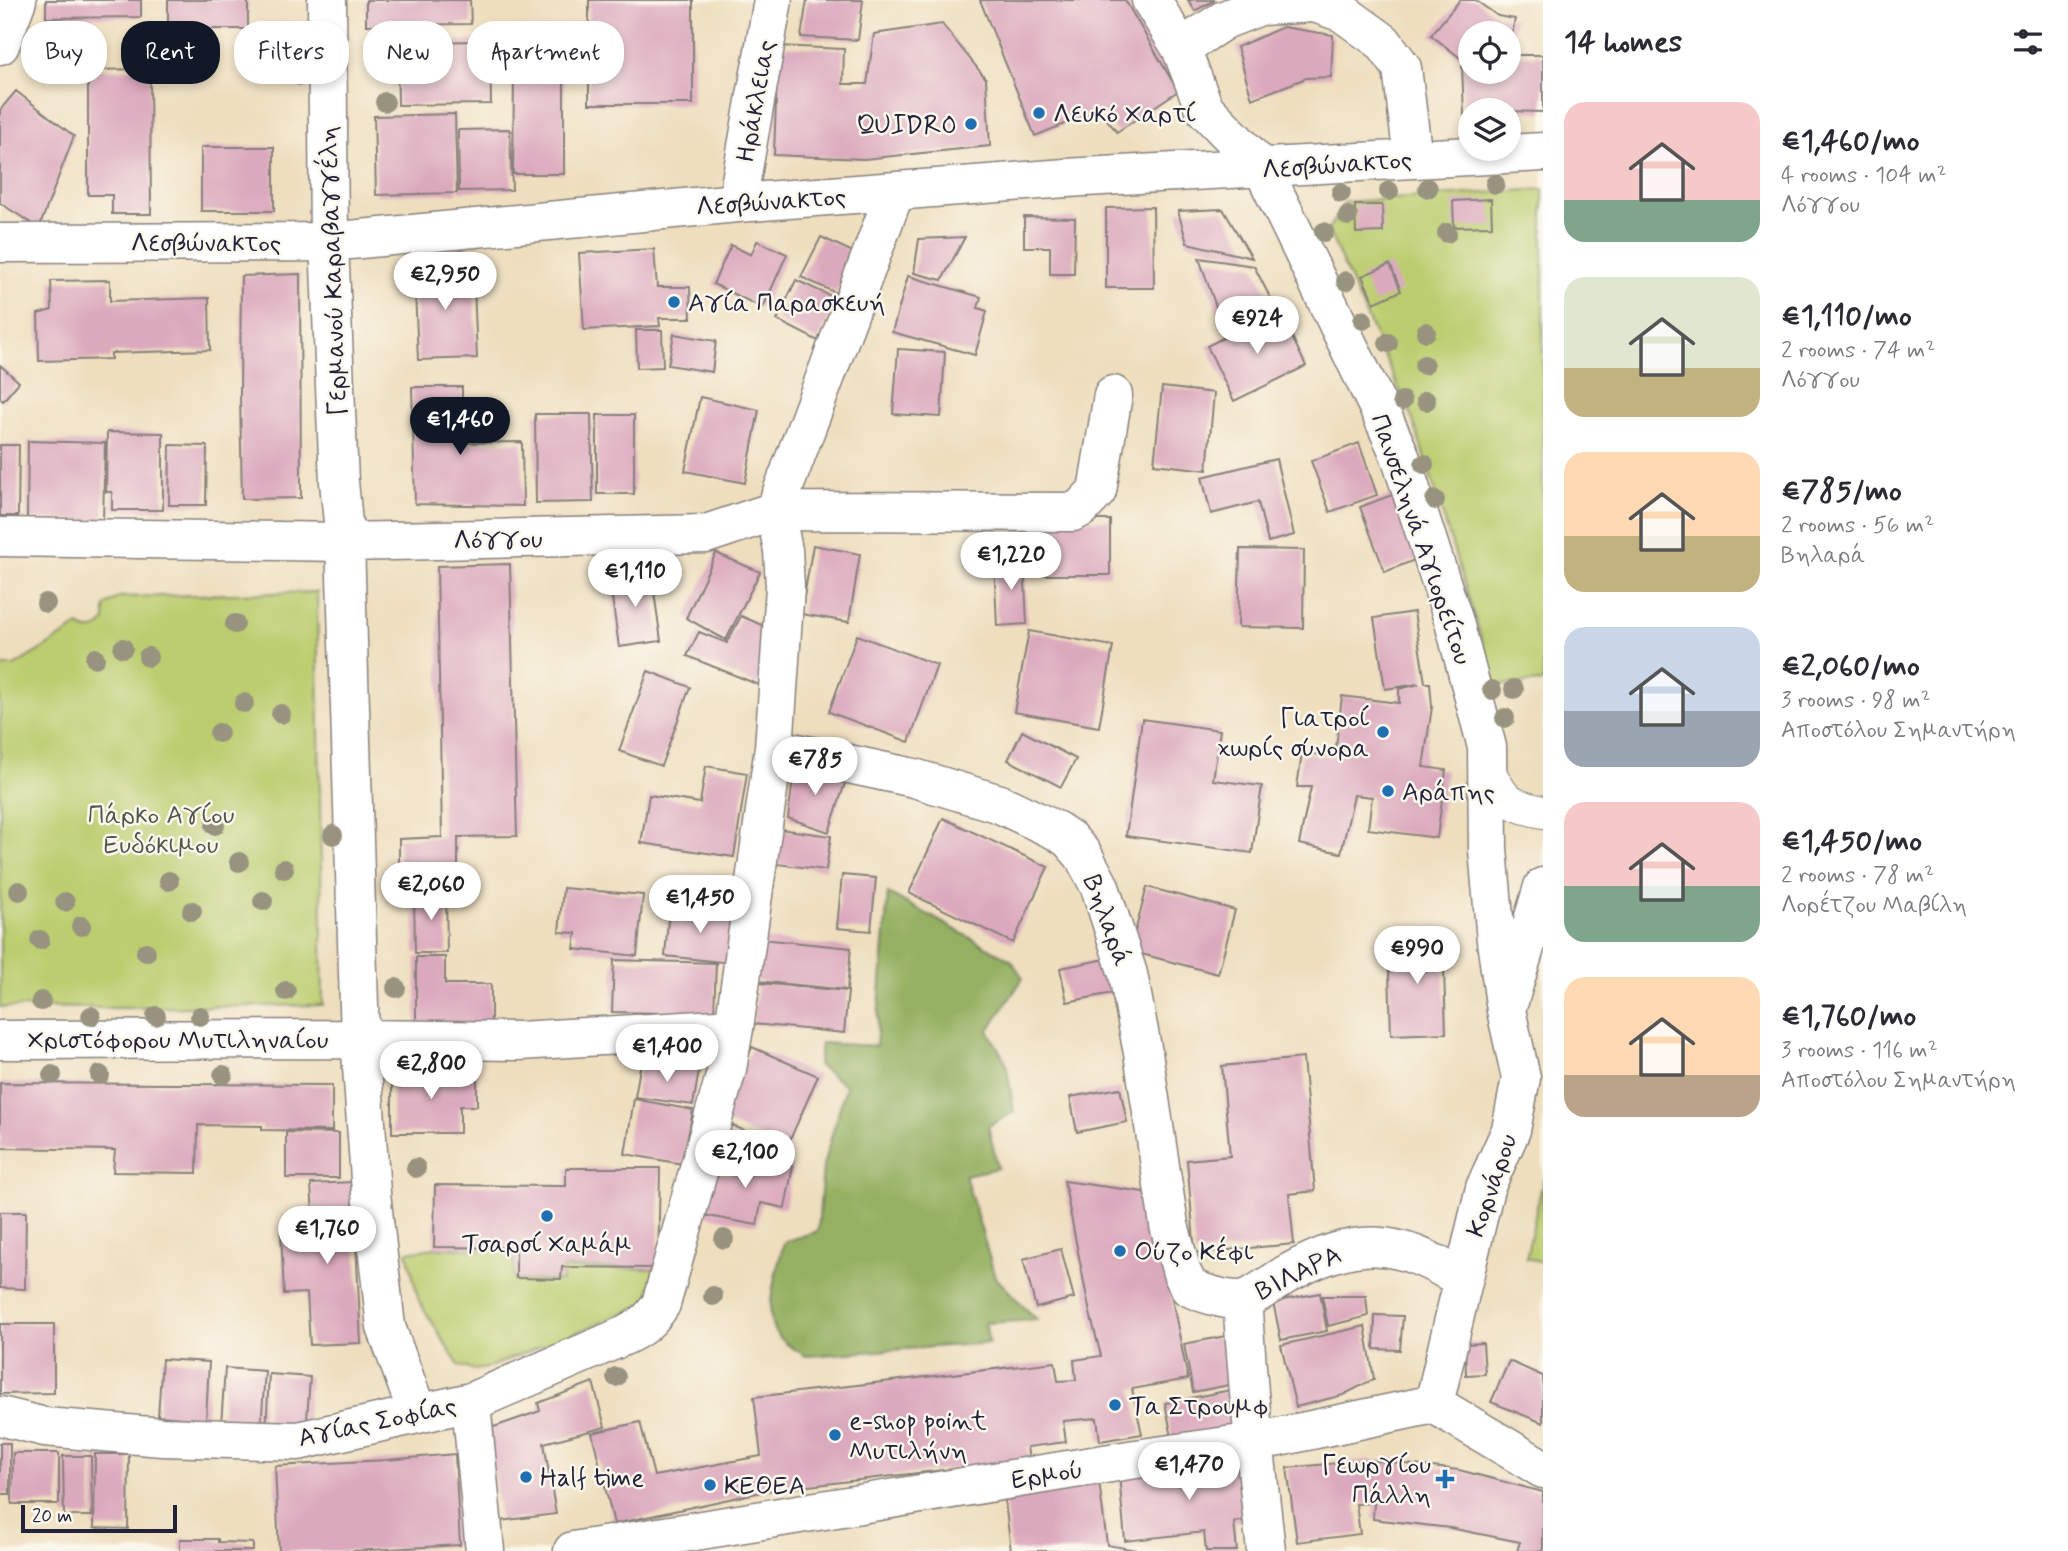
<!DOCTYPE html>
<meta charset="utf-8">
<style>
:root{--surface:#fff;--page:#f7f7f7;--text:#2b2b33;--muted:#7c7c81;--accent:#111827}
body{margin:0;font-family:Mynerve,sans-serif;background:var(--page);color:var(--text);height:100vh;display:flex;flex-direction:column;font-size:26px;white-space:nowrap}
*{box-sizing:border-box;margin:0}
p{font-size:23px;color:var(--muted)}
.icon{flex:none;width:38px;height:38px;fill:none;stroke:currentColor;stroke-width:2;stroke-linecap:round;stroke-linejoin:round}
.map{position:relative;flex:1;overflow:hidden}
.panel{display:flex;flex-direction:column;background:var(--surface);width:525px}
.panel>*{flex:none}
.guide{position:absolute;left:21px;top:21px;width:665px;height:63px;display:flex;gap:14px}
.controls{position:absolute;left:1458px;top:21px;display:grid;gap:14px}
.controls a{display:grid;place-items:center;width:63px;height:63px;border-radius:50%;background:var(--surface);box-shadow:0 4px 10px #0003;font-size:35px}
.scale{position:absolute;left:21px;bottom:18px;width:156px;box-sizing:border-box;padding-left:7px;border:4px solid #22223b;border-top:0;font-size:19px;line-height:24px;white-space:nowrap;color:#22223b;-webkit-text-stroke:5px #fbf7ec;paint-order:stroke}
.price{position:absolute;translate:-50% -60px;padding:0 16px;border-radius:24px;background:#fff;color:#222;font-size:23px;line-height:46px;filter:drop-shadow(0 2px 4px #0008)}
.price::after{content:'';position:absolute;left:50%;top:42px;width:21px;height:16px;margin-left:-10px;background:inherit;clip-path:polygon(0 0,100% 0,50% 100%)}
.price.current{background:var(--accent);color:#fff}
ul{padding:0;list-style:none}
li{display:flex;align-items:center;gap:21px;height:175px;padding:0 21px}
li span{display:grid;place-items:center;flex:none;width:196px;height:140px;border-radius:21px;color:#555}
li>.icon{margin-inline-start:auto}
span .icon{width:84px;height:84px;fill:#fffc;stroke-width:1}
li b{font-size:30px}
h2{display:flex;justify-content:space-between;align-items:center;height:84px;padding:0 21px;font-size:30px}
.pill{padding:0 24px;border-radius:28px;background:var(--surface);box-shadow:0 4px 10px #0003;font-size:24px;line-height:63px}
.pill.current{background:var(--accent);color:#fff}
main{display:flex;flex:1;min-height:0}
.map>svg:first-child{display:block}
</style>
<main>
<div class="map">
<svg width="1543" height="1551" viewBox="0 0 1543 1551">
<rect width="100%" height="100%" fill="#fbf7ec"/>
<filter id="ink" filterUnits="userSpaceOnUse"><feTurbulence type="fractalNoise" baseFrequency=".0143" numOctaves="2"/><feDisplacementMap in="SourceGraphic" scale="14" xChannelSelector="R" yChannelSelector="G"/><feConvolveMatrix kernelMatrix="1 2 1 2 8 2 1 2 1" color-interpolation-filters="sRGB"/></filter>
<filter id="wash" filterUnits="userSpaceOnUse"><feTurbulence type="fractalNoise" baseFrequency=".00686" numOctaves="4" result="noise"/><feDisplacementMap in="SourceGraphic" scale="28" xChannelSelector="R" yChannelSelector="G"/><feGaussianBlur stdDeviation="1.57" result="paint"/><feColorMatrix in="noise" values="0 0 0 0 0 0 0 0 0 0 0 0 0 0 0 0 0 1.4 0 .05"/><feComposite in="paint" operator="in"/></filter>
<g filter="url(#wash)">
<rect width="100%" height="100%" fill="#eedebe"/>
<!-- green -->
<path fill="#bccd70" stroke="#6f7856" stroke-width="2" d="M1543,189V682L1496,685L1413,420L1328,230L1345,202Z
M317,592L323,1005L123,1008L0,1007V666H14L79,626C89,634 98,630 105,621V606L119,597Z
M1543,1180V1262L1526,1258Z
M434,1248L514,1250V1280L562,1281L563,1268L655,1269L647,1304L487,1368L475,1370L459,1366L419,1301L407,1252Z"/>
<!-- forest -->
<path fill="#95b062" stroke="#5c694e" stroke-width="2" d="M888,893L1011,960L1023,978L988,1031L1006,1062L1014,1112L988,1126L998,1168L965,1175L995,1277L1037,1320L985,1323L989,1343L806,1356C795,1349 784,1344 776,1333C762,1315 779,1263 784,1242L818,1231L823,1166L846,1086L818,1065L821,1043L876,1046Z"/>
<g id="blocks">
<!-- building -->
<path fill="#dba9bd" d="M46,0H141V17L46,18Z
M168,0H248V29H168Z
M366,0H470L471,24L366,25Z
M589,0H693V104H589Z
M807,0H863L858,40L801,37Z
M980,0H1125L1178,91L1117,132L1099,110L1035,136Z
M1188,0H1215L1195,11Z
M1460,0H1475L1498,16L1515,19L1510,46L1508,33H1470V61H1464L1431,35Z
M942,24L986,79L990,146L864,159L774,155L778,46L844,49L843,84H867L874,34Z
M1283,27L1333,35L1331,77L1306,78L1252,99L1237,47Z
M490,41L491,104L398,105L397,42Z
M1511,55H1543V112L1470,110V115H1464L1462,66H1470V72H1508Z
M150,69L151,214H112V195H88V70Z
M514,74H564V174H513Z
M16,91L74,136L39,228L0,203V110Z
M455,114L457,193L376,195L374,116Z
M510,129L512,190L459,191L458,130Z
M201,147H274V211H201Z
M1491,199L1492,226L1454,227L1453,201Z
M1355,205H1382L1383,232L1356,233Z
M1153,207L1154,288H1106V208Z
M1223,209L1252,258L1187,243L1178,211Z
M1024,217L1075,218L1074,274H1050V247H1024Z
M821,237L855,253L836,293L801,277Z
M965,237L942,280L914,273L919,239Z
M757,241L787,254L763,308L713,284L731,245L751,255Z
M654,249L657,287H690L691,318H659L660,326L584,330L579,253Z
M1199,258L1254,266L1273,303L1222,324Z
M473,263L477,358L418,360L414,265Z
M1390,264L1401,291L1374,303L1362,276Z
M300,274L301,498L242,499L240,395L241,276Z
M908,276L981,297L978,308L987,311L975,355L892,332Z
M110,280V301L209,298L210,350L111,353V359L39,361L38,314L52,310L51,281Z
M796,280L837,299L818,341L777,320Z
M1279,310L1306,366L1234,401L1207,346Z
M636,330H662L663,367L637,368Z
M674,334L716,341L712,372L668,365Z
M898,349L945,352L941,417L893,414Z
M0,365L19,382L3,401L0,398Z
M412,387H462V443L522,442L523,506L415,504Z
M1162,387L1214,393L1207,470L1154,464Z
M700,397L759,410L745,483L685,471Z
M535,414H591L593,502L536,503Z
M597,415H634V494H597Z
M107,432L163,433V510H112V492H106Z
M28,441L105,443L103,520L27,519Z
M1359,443L1377,495L1330,512L1311,461Z
M0,445H19L18,516H0Z
M170,445L207,446L206,505H169Z
M1276,459L1294,535L1268,542L1258,502L1211,514L1202,477Z
M1397,493L1422,557L1385,572L1360,507Z
M1030,520H1110V575H1030Z
M813,545L860,554L849,622L801,614Z
M1240,549L1304,550L1303,628L1238,627Z
M716,553L760,572L726,640L686,618Z
M1024,558L1027,624L997,626L994,560Z
M510,564L517,836L458,837V880L399,881V839L442,837L437,566Z
M651,571L661,641L619,647L609,576Z
M1414,612L1425,683H1430L1432,707L1423,767L1446,770L1437,838L1368,829L1372,797L1354,795L1341,853L1299,844L1311,787H1297L1302,753L1335,756L1342,696L1399,703V689L1419,684L1385,689L1374,618Z
M741,616L764,626L759,685L687,656L699,632L727,643Z
M1029,631L1113,646L1099,727L1014,712Z
M857,635L937,665L909,742L829,712Z
M648,671L690,687L661,766L619,751Z
M1142,719L1220,730L1213,780L1262,786L1252,853L1126,836Z
M1022,731L1076,759L1061,787L1008,760Z
M795,762L846,780L829,832L788,818Z
M706,766L747,773L734,857L641,843L649,795L700,803Z
M943,818L1048,867L1013,943L909,893Z
M780,829L831,836L826,870L776,864Z
M842,875L876,878L871,931L837,928Z
M1147,887L1235,910L1218,974L1130,951Z
M563,888L643,895L637,956L574,949L576,933L559,932Z
M446,891L447,953H415L414,892Z
M669,908L735,914L731,963L665,956Z
M1443,937L1446,1033L1391,1035L1388,939Z
M761,939L851,948L847,990L757,981Z
M416,957H445V984H491V1027H416Z
M1111,958L1118,992L1067,1002L1060,968Z
M614,960L716,963L714,1014L612,1012Z
M758,983L848,991L844,1033L753,1024Z
M752,1047L818,1076L786,1149L720,1120Z
M1303,1058L1315,1191L1289,1194L1294,1244L1195,1253L1187,1160L1230,1156L1222,1066Z
M641,1062L699,1071L693,1105L635,1097Z
M392,1073H477V1106H460V1133H392Z
M0,1083L332,1085V1131L262,1130V1126L198,1125L197,1173L113,1172L115,1150L0,1148Z
M1120,1088L1127,1122L1077,1132L1070,1097Z
M634,1099L693,1110L683,1164L625,1154Z
M286,1132L339,1133V1178H286Z
M734,1154L793,1166L785,1208L761,1203L757,1225L697,1214L706,1170L730,1174Z
M566,1168H660L658,1268L562,1267L561,1279L516,1278V1248L434,1247L435,1185L566,1186Z
M1064,1181L1151,1193L1188,1379L1132,1389L1142,1434L1100,1441L1097,1418L1063,1421L1066,1442L1027,1447L1029,1460L766,1491L614,1524L592,1433L640,1422L654,1476L761,1456L754,1397L1055,1362L1058,1381L1076,1380L1074,1360L1101,1356L1090,1313Z
M353,1182L361,1343L310,1345L307,1293L284,1294L281,1233L314,1231L311,1184Z
M0,1212H26L25,1289L0,1288Z
M1061,1249L1074,1298L1036,1308L1023,1259Z
M1320,1293L1327,1331L1281,1340L1273,1302Z
M1322,1296H1366L1368,1316L1328,1326Z
M1375,1315L1403,1316L1400,1350L1374,1349Z
M0,1324H54V1393L0,1394Z
M1365,1326L1374,1379L1343,1395L1296,1407L1281,1345Z
M1231,1335L1240,1383L1193,1392L1184,1344Z
M1483,1343L1485,1374L1466,1375L1465,1344Z
M162,1359L209,1362L206,1420L158,1416Z
M1509,1361L1543,1376V1423L1491,1402Z
M225,1368L265,1371L261,1429L221,1425Z
M269,1374L310,1377L306,1434L266,1431Z
M593,1382L605,1427L544,1443L556,1514L500,1521L488,1429L540,1411L538,1403Z
M1241,1388L1249,1432L1174,1447L1165,1403Z
M0,1443H10V1494H0Z
M13,1453H59V1504H12Z
M95,1454H129L128,1529L94,1528Z
M455,1454L460,1545L352,1551H279L275,1466L386,1460Z
M63,1456H91L92,1516H64Z
M1249,1458L1256,1519L1234,1522L1237,1551H1206L1204,1532L1125,1541L1119,1475Z
M1369,1460L1459,1470L1543,1492V1551H1517L1520,1542L1450,1528L1373,1519L1374,1503L1356,1504L1360,1534L1297,1542L1287,1468Z
M1099,1481L1107,1545L1142,1551H1011L1004,1493Z
M180,1539H218V1542L253,1543V1551H180Z"/>
</g>
</g>
<g filter="url(#ink)">
<use href="#blocks" fill-opacity="0" stroke="#88807c" stroke-width="2"/>
<g fill="none" stroke-linecap="round" stroke-linejoin="round">
<!-- service casing -->
<g stroke="#88807c" stroke-width="34">
<path id="service" d="M1488,768C1503,800 1508,805 1543,812"/>
</g>
<!-- pedestrian casing -->
<g stroke="#88807c" stroke-width="41">
<path id="pedestrian" d="M573,1551L1129,1460L1255,1442L1434,1404"/>
</g>
<!-- minor casing -->
<g stroke="#88807c" stroke-width="41">
<path id="minor" d="M327,0L329,242L339,482L345,542L360,1039L371,1193L386,1327L417,1412
M1151,0L1181,48L1204,108L1263,169L1380,411L1399,453L1454,622L1487,747L1488,849L1496,941L1506,1010L1521,1078L1511,1130L1485,1188L1434,1404L1543,1469
M0,45L17,0
M1181,48L1224,20L1260,6L1315,3L1343,13L1383,42L1402,68L1413,159
M737,203L773,0
M0,243L329,242L737,203L1066,178L1543,152
M0,537L345,542L706,534L775,511L1073,512L1081,508L1097,491L1113,395
M774,748L914,778L1000,804L1057,831L1069,839L1083,855L1100,887L1128,974L1143,1053L1169,1225L1182,1273L1189,1287C1201,1293 1227,1301 1241,1300C1251,1299 1277,1280 1287,1274C1356,1235 1396,1238 1462,1279
M1509,1001L1543,887
M0,1040L360,1039L519,1041L734,1028
M1242,1300L1249,1393L1266,1551
M471,1402L485,1551
M0,1416L45,1427L162,1437L298,1441L471,1402L626,1335C642,1327 651,1320 661,1304L727,1069L734,1028L774,748L785,587L783,550L775,511L895,192"/>
</g>
<!-- service -->
<use href="#service" stroke="#fff" stroke-width="32"/>
<!-- pedestrian -->
<use href="#pedestrian" stroke="#fff" stroke-width="38"/>
<!-- minor -->
<use href="#minor" stroke="#fff" stroke-width="38"/>
</g>
<!-- trees -->
<g fill="#97937f">
<circle cx="300" cy="76" r="10"/>
<circle cx="385" cy="102" r="10"/>
<circle cx="1495" cy="184" r="10"/>
<circle cx="1428" cy="188" r="10"/>
<circle cx="1389" cy="191" r="10"/>
<circle cx="1341" cy="193" r="10"/>
<circle cx="1348" cy="216" r="10"/>
<circle cx="1324" cy="232" r="10"/>
<circle cx="1447" cy="233" r="10"/>
<circle cx="1346" cy="281" r="10"/>
<circle cx="1363" cy="320" r="10"/>
<circle cx="1426" cy="332" r="10"/>
<circle cx="1388" cy="343" r="10"/>
<circle cx="1424" cy="365" r="10"/>
<circle cx="1402" cy="401" r="10"/>
<circle cx="1426" cy="401" r="10"/>
<circle cx="1424" cy="464" r="10"/>
<circle cx="1435" cy="500" r="10"/>
<circle cx="46" cy="603" r="10"/>
<circle cx="235" cy="624" r="10"/>
<circle cx="123" cy="648" r="10"/>
<circle cx="148" cy="657" r="10"/>
<circle cx="95" cy="658" r="10"/>
<circle cx="1514" cy="689" r="10"/>
<circle cx="1492" cy="690" r="10"/>
<circle cx="244" cy="703" r="10"/>
<circle cx="281" cy="714" r="10"/>
<circle cx="1505" cy="718" r="10"/>
<circle cx="219" cy="733" r="10"/>
<circle cx="215" cy="825" r="10"/>
<circle cx="333" cy="835" r="10"/>
<circle cx="239" cy="862" r="10"/>
<circle cx="284" cy="869" r="10"/>
<circle cx="169" cy="881" r="10"/>
<circle cx="19" cy="891" r="10"/>
<circle cx="263" cy="901" r="10"/>
<circle cx="65" cy="902" r="10"/>
<circle cx="192" cy="911" r="10"/>
<circle cx="81" cy="926" r="10"/>
<circle cx="40" cy="940" r="10"/>
<circle cx="146" cy="952" r="10"/>
<circle cx="396" cy="988" r="10"/>
<circle cx="286" cy="991" r="10"/>
<circle cx="41" cy="1001" r="10"/>
<circle cx="91" cy="1016" r="10"/>
<circle cx="156" cy="1016" r="10"/>
<circle cx="200" cy="1016" r="10"/>
<circle cx="52" cy="1075" r="10"/>
<circle cx="100" cy="1075" r="10"/>
<circle cx="223" cy="1075" r="10"/>
<circle cx="416" cy="1168" r="10"/>
<circle cx="724" cy="1239" r="10"/>
<circle cx="713" cy="1296" r="10"/>
<circle cx="616" cy="1377" r="10"/>
</g>
</g>
<!-- markers -->
<g fill="#1f6fb2" stroke="#fbf7ec" stroke-width="2.5">
<circle cx="1039" cy="113" r="7"/>
<circle cx="971" cy="124" r="7"/>
<circle cx="674" cy="302" r="7"/>
<circle cx="1383" cy="732" r="7"/>
<circle cx="1388" cy="791" r="7"/>
<circle cx="547" cy="1216" r="7"/>
<circle cx="1120" cy="1251" r="7"/>
<circle cx="1115" cy="1405" r="7"/>
<circle cx="835" cy="1435" r="7"/>
<circle cx="526" cy="1477" r="7"/>
<path d="M1441.5 1468.5h7v7h7v7h-7v7h-7v-7h-7v-7h7z"/>
<circle cx="710" cy="1485" r="7"/>
</g>
<g text-anchor="middle" stroke-width="5" stroke-linejoin="round" paint-order="stroke">
<!-- street labels -->
<g font-size="26" fill="#22223b" stroke="#fbf7ec">
<text transform="translate(755 101) rotate(-80)" y="9">Ηράκλειας</text>
<text transform="translate(1337 164) rotate(-4)" y="9">Λεσβώνακτος</text>
<text transform="translate(771 201) rotate(-4)" y="9">Λεσβώνακτος</text>
<text x="206" y="251">Λεσβώνακτος</text>
<text transform="translate(332 271) rotate(-92)" y="9">Γερμανού Καραβαγγέλη</text>
<text transform="translate(498 539) rotate(-1)" y="9">Λόγγου</text>
<text transform="translate(1422 539) rotate(71)" y="9">Πανσεληνά Αγιορείτου</text>
<text transform="translate(1108 920) rotate(70)" y="9">Βηλαρά</text>
<text x="178" y="1048">Χριστόφορου Μυτιληναίου</text>
<text transform="translate(1491 1185) rotate(-71)" y="9">Κορνάρου</text>
<text transform="translate(1298 1272) rotate(-26)" y="9">ΒΙΛΑΡΑ</text>
<text transform="translate(377 1421) rotate(-12)" y="9">Αγίας Σοφίας</text>
<text transform="translate(1047 1474) rotate(-9)" y="9">Ερμού</text>
</g>
<!-- poi labels -->
<g font-size="26" fill="#22223b" stroke="#fbf7ec" text-anchor="start">
<text x="1053" y="122">Λευκό Χαρτί</text>
<text x="957" y="133" text-anchor="end">QUIDRO</text>
<text x="688" y="311">Αγία Παρασκευή</text>
<text x="1369" y="726" text-anchor="end">Γιατροί<tspan x="1369" dy="30">χωρίς σύνορα</tspan></text>
<text x="1402" y="800">Αράπης</text>
<text x="547" y="1252" text-anchor="middle">Τσαρσί Χαμάμ</text>
<text x="1134" y="1260">Ούζο Κέφι</text>
<text x="1129" y="1414">Τα Στρουμφ</text>
<text x="849" y="1429">e-shop point<tspan x="849" dy="30">Μυτιλήνη</tspan></text>
<text x="1431" y="1473" text-anchor="end">Γεωργίου<tspan x="1431" dy="30">Πάλλη</tspan></text>
<text x="540" y="1486">Half time</text>
<text x="724" y="1494">ΚΕΘΕΑ</text>
</g>
<!-- park labels -->
<g font-size="26" fill="#50554b" stroke="#fbf7ec">
<text x="161" y="823">Πάρκο Αγίου<tspan x="161" dy="30">Ευδόκιμου</tspan></text>
</g>
</g>
</svg>
<div class="controls">
<a><svg class="icon" aria-label="locate" viewBox="0 0 24 24"><circle cx="12" cy="12" r="6"/><path d="M12 2v4M12 18v4M2 12h4M18 12h4"/></svg></a>
<a><svg class="icon" aria-label="layers" viewBox="0 0 24 24"><path d="M12 4l9 5-9 5-9-5zM3 14l9 5 9-5"/></svg></a>
</div>
<div class="scale">20 m</div>
<b class="price" style="left:445px;top:312px">€2,950</b>
<b class="price" style="left:1257px;top:356px">€924</b>
<b class="price current" style="left:460px;top:457px">€1,460</b>
<b class="price" style="left:1011px;top:592px">€1,220</b>
<b class="price" style="left:635px;top:609px">€1,110</b>
<b class="price" style="left:815px;top:797px">€785</b>
<b class="price" style="left:431px;top:922px">€2,060</b>
<b class="price" style="left:700px;top:935px">€1,450</b>
<b class="price" style="left:1417px;top:986px">€990</b>
<b class="price" style="left:667px;top:1084px">€1,400</b>
<b class="price" style="left:431px;top:1101px">€2,800</b>
<b class="price" style="left:745px;top:1190px">€2,100</b>
<b class="price" style="left:327px;top:1266px">€1,760</b>
<b class="price" style="left:1189px;top:1502px">€1,470</b>
<div class="guide">
<a class="pill">Buy</a>
<a class="pill current">Rent</a>
<a class="pill">Filters</a>
<a class="pill">New</a>
<a class="pill">Apartment</a>
</div>
</div>
<section class="panel">
<h2>14 homes<svg class="icon" aria-label="filters" viewBox="0 0 24 24"><path d="M4 7h16M4 17h16"/><circle cx="9" cy="7" r="2"/><circle cx="15" cy="17" r="2"/></svg></h2>
<ul>
<li><span style="background:linear-gradient(#f6c9c9 70%,#7fa58c 0)"><svg class="icon" aria-label="home" viewBox="0 0 24 24"><path d="M3 11l9-7 9 7M6 9v11h12V9"/></svg></span><div><b>€1,460/mo</b><p>4 rooms · 104 m²</p><p>Λόγγου</p></div></li>
<li><span style="background:linear-gradient(#dfe7d0 65%,#c2b280 0)"><svg class="icon" aria-label="home" viewBox="0 0 24 24"><path d="M3 11l9-7 9 7M6 9v11h12V9"/></svg></span><div><b>€1,110/mo</b><p>2 rooms · 74 m²</p><p>Λόγγου</p></div></li>
<li><span style="background:linear-gradient(#ffd9b3 60%,#c2b280 0)"><svg class="icon" aria-label="home" viewBox="0 0 24 24"><path d="M3 11l9-7 9 7M6 9v11h12V9"/></svg></span><div><b>€785/mo</b><p>2 rooms · 56 m²</p><p>Βηλαρά</p></div></li>
<li><span style="background:linear-gradient(#c9d6e8 60%,#9aa5b1 0)"><svg class="icon" aria-label="home" viewBox="0 0 24 24"><path d="M3 11l9-7 9 7M6 9v11h12V9"/></svg></span><div><b>€2,060/mo</b><p>3 rooms · 98 m²</p><p>Αποστόλου Σημαντήρη</p></div></li>
<li><span style="background:linear-gradient(#f6c9c9 60%,#7fa58c 0)"><svg class="icon" aria-label="home" viewBox="0 0 24 24"><path d="M3 11l9-7 9 7M6 9v11h12V9"/></svg></span><div><b>€1,450/mo</b><p>2 rooms · 78 m²</p><p>Λορέτζου Μαβίλη</p></div></li>
<li><span style="background:linear-gradient(#ffd9b3 70%,#b9a48a 0)"><svg class="icon" aria-label="home" viewBox="0 0 24 24"><path d="M3 11l9-7 9 7M6 9v11h12V9"/></svg></span><div><b>€1,760/mo</b><p>3 rooms · 116 m²</p><p>Αποστόλου Σημαντήρη</p></div></li>
</ul>
</section>
</main>
